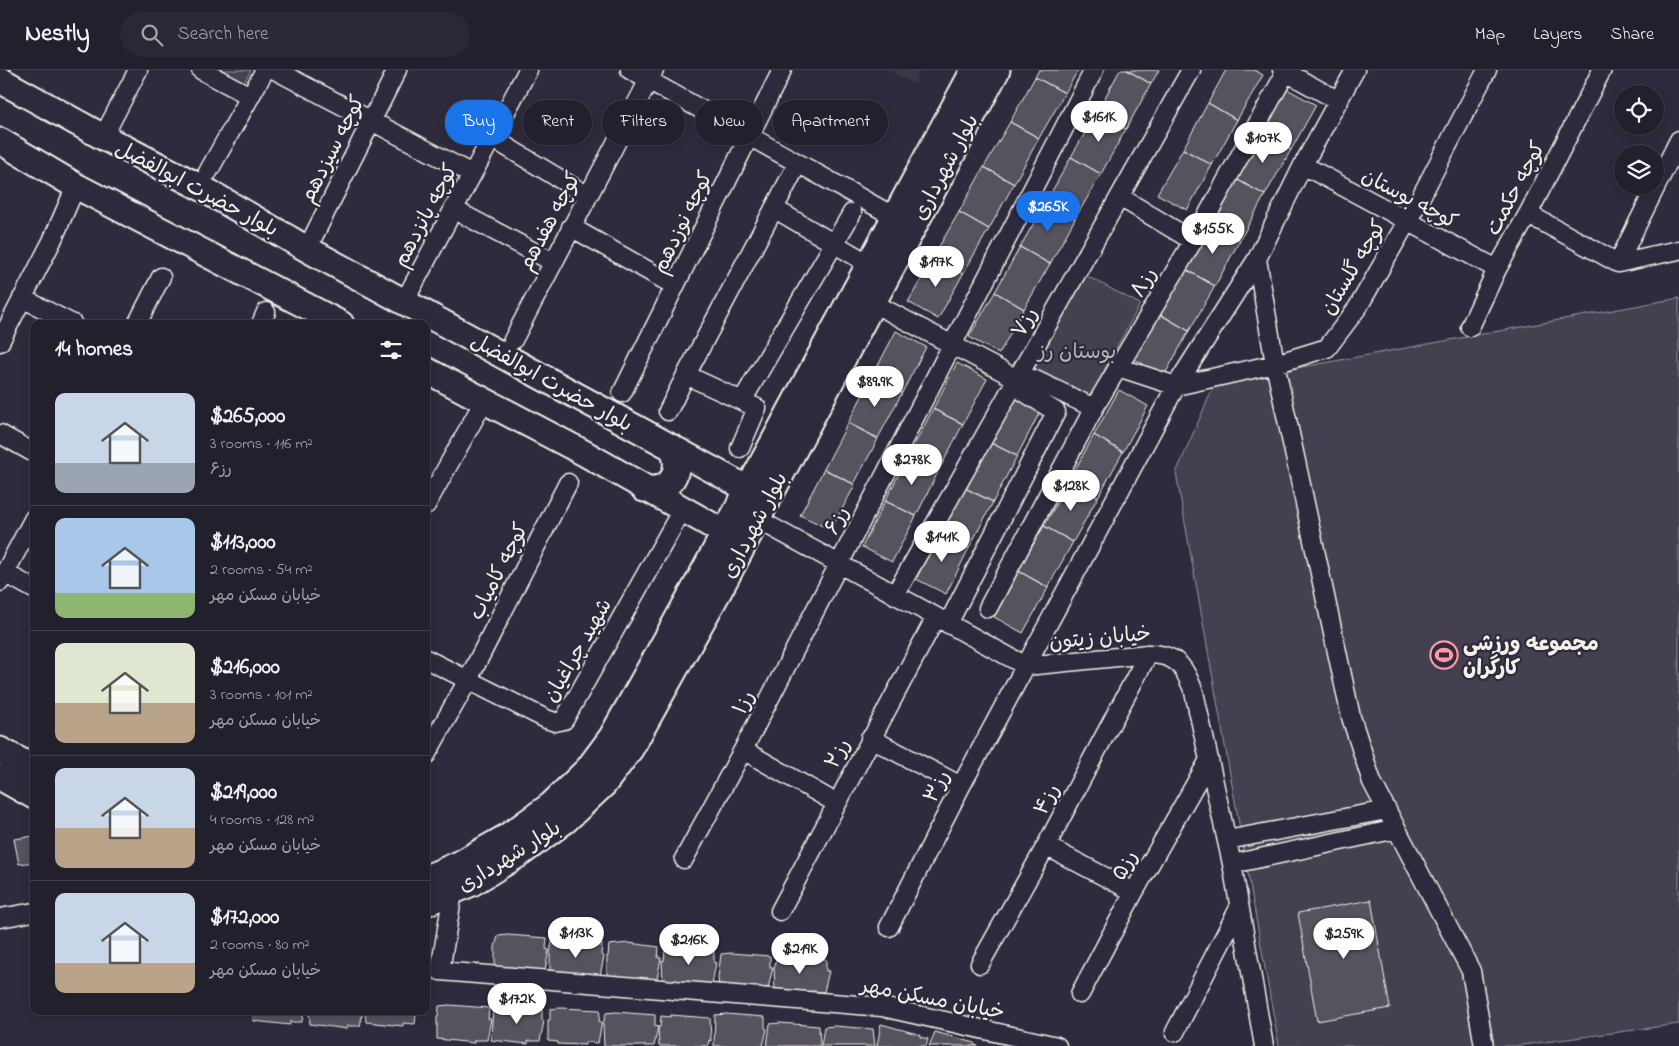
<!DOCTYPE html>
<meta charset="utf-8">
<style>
:root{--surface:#23202e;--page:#2b2836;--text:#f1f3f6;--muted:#a3a3aa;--line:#403e4a;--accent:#1a73e8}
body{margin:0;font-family:"Indie Flower","Playpen Sans Arabic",sans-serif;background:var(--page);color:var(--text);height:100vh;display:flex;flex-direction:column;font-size:19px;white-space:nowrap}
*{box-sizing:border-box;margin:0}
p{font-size:16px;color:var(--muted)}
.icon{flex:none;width:28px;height:28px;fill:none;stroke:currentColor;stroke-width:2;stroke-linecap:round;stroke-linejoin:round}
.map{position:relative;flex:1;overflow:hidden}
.details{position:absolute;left:30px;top:250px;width:400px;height:695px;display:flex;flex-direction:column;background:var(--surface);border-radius:10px;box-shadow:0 2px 12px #0003,0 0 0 1px var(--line)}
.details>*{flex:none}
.hud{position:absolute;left:445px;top:30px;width:475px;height:45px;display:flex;gap:10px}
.controls{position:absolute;left:1614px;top:15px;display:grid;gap:10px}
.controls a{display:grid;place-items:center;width:50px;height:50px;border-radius:50%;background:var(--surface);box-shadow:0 2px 12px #0003,0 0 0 1px var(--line);font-size:25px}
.price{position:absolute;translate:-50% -42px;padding:0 11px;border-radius:18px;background:#fff;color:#222;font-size:16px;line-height:32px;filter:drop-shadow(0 1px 2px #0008)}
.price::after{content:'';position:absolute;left:50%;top:30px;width:15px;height:11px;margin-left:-8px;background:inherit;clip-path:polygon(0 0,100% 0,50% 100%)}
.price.on{background:var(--accent);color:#fff}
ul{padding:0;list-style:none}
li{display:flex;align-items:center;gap:15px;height:125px;padding:0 25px}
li+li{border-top:1px solid var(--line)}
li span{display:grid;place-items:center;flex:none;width:140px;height:100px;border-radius:10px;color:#555}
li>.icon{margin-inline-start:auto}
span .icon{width:60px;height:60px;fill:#fffc;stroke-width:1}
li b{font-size:21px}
h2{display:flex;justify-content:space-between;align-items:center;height:60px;padding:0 25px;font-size:21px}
.tag{padding:0 18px;border-radius:22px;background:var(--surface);box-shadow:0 2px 12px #0003,0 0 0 1px var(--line);font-size:18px;line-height:45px}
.tag.on{background:var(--accent);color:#fff}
header{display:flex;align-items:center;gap:30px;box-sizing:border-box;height:70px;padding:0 25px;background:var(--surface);border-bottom:1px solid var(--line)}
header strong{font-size:24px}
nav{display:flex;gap:28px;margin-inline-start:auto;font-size:18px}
.search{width:350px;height:45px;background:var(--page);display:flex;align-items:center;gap:12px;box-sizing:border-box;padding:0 18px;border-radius:28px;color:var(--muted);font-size:19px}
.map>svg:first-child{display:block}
</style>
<header>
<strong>Nestly</strong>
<div class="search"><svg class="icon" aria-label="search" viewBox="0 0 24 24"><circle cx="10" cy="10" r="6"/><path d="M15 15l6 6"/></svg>Search here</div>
<nav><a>Map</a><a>Layers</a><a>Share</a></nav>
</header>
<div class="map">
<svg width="1679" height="976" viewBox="0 0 1679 976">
<rect width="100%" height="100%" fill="#2f2a3d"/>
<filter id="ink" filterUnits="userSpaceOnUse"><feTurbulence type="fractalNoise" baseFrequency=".02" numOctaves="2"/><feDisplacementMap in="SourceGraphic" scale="10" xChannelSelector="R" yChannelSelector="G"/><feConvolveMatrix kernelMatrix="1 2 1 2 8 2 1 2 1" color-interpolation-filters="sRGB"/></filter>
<g filter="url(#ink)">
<!-- built -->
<path fill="#3b3647" d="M888,0H921L913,14Z"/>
<!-- green -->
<path fill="#454050" stroke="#9c989c" d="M222,0H251L244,12Z
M1083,204L1140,234L1090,327L1031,296Z
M1679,228V954L1515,976H1279L1176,403L1215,313Z"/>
<!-- building -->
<path fill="#56525f" stroke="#f4f1e8" d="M1039,0H1078L1065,23L1035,7Z
M1120,0H1127L1151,14L1126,59L1097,42Z
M1127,0H1159L1151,14Z
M1226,0H1254L1263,5L1237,50L1208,33Z
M1035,7L1065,23L1039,68L1010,52Z
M1287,19L1316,35L1291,80L1261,64Z
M1208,33L1237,50L1212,95L1183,79Z
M1097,42L1126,59L1101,104L1071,87Z
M1010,52L1039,68L1014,114L984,97Z
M1261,64L1291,80L1265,125L1236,109Z
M1183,79L1212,95L1187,140L1157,124Z
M1071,87L1101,104L1075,149L1046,132Z
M984,97L1014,114L989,159L959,142Z
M1236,109L1265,125L1240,170L1210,154Z
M1046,132L1075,149L1050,194L1020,177Z
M959,142L989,159L963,204L933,187Z
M1211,154L1240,170L1215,216L1185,199Z
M1020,177L1050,194L1024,239L995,222Z
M934,187L963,204L938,249L908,232Z
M1185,199L1215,216L1189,261L1159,244Z
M995,222L1024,239L999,284L969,267Z
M1160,244L1189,261L1164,306L1134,289Z
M896,261L926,277L902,323L872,307Z
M957,293L987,309L963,354L933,339Z
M872,307L902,323L878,368L848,353Z
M1119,320L1148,336L1123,382L1094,365Z
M1011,325L1041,340L1017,386L987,371Z
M933,339L963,354L939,400L909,385Z
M848,353L878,369L854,414L824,399Z
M1094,365L1123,382L1098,427L1069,411Z
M987,371L1017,386L993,432L963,417Z
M909,385L939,400L916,446L885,431Z
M824,399L855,415L831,460L800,445Z
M1069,411L1098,427L1073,472L1044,456Z
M963,417L993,432L969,478L939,463Z
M885,431L916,446L892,492L862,477Z
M1044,456L1073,472L1048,517L1018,501Z
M939,463L969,478L946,524L916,509Z
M1019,501L1048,518L1023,563L994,547Z
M34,766V792L19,794L14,769Z
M1371,830L1390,938L1317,951L1298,843Z
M508,865L547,868L546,879L549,880L545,900L495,899V877L498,866Z
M563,871L602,874L601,885L604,886L600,906L550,905V883L552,872Z
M629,873L659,877L658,888H661L657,909H644V912L607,907V886H608L609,875Z
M684,878L714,882V893H716L712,914L663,912L662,890L664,891L665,880Z
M731,883L770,886V897H773L768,918H756V921L719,917L718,908L721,884Z
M787,886L826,889V901H829L824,922L812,921V924L775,920L774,898L777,887Z
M449,935L489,938L488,949H491L487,970H474V973L437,969V947H438L439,936Z
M503,936L542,939V950L544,951L540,971H528V974L491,970L493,937Z
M561,938L600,940L599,952H602L598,973L585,972V975L558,974V972L548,971V950H550V939Z
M306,941L303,943L302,952H290V955L253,951L252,942Z
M309,941H363L360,956H347V959L310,954Z
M365,941H419V944H416L415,954L403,953V956L366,952Z
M616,942L655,945V956L658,957L654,976H604L603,954L606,943Z
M726,944L765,947V958L767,959L763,976H714L715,945Z
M671,945L710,948L711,971L709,970L708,976H659L658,957H660L661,946L670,947Z
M780,953L819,956L820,976H767L770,954Z
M881,954L921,965L920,967L928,969L926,976H877Z
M834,956L873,959L875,976H821L824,957Z
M935,962L975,973L974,975L978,976H929Z"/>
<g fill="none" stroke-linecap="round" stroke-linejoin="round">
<!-- minor casing -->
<g stroke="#f4f1e8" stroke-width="21">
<path id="minor" d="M201,0L250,26
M275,0L472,104
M630,0L895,147
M1282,0L1339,31
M1355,0L1303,95L1257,189L1275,294L1351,647L1372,712L1471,901L1484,976
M103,67L138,0
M492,68L588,126
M1303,95L1497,199
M208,102L265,0
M1120,127L1193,171
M453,139L553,192
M775,139L869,194
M1528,144L1618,193
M571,157L675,216
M307,179L397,0
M1618,193L1679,70
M1618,193L1679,180
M22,228L73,254
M404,232L528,0
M873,233L1017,309H1033L1094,338
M137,254L161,207
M261,254L266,242
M1470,257L1497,199L1528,144L1602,0
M513,270L654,0
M0,272L52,171L76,116
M1118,297L1176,316L1275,294L1327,278L1358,237L1416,136L1487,0
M622,323L782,0
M742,331L852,143
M668,341L686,305
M0,364L34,383
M740,378L757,338L686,305L798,93
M426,435L484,331
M757,449L1026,596L1148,584C1178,584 1184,597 1194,622L1232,794L1264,976
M5,503L34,519
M0,512L34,448
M895,525L1191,0
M988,538L1094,338L1193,171L1286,2
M948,554L1056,342L1024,322L1017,309
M426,589L546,649L555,652L564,650L682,440
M870,668L961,716
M743,680L836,733
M426,685L468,610L568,413
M1227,770L1387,740
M1046,776L1134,822
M684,789L743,680L1094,0
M1232,794L1397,759
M453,822L440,901L882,937L1057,976
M780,841L936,547
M0,848L34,842
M889,857L961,716L1176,316L1257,189
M980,894L1046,776L1148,584
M1080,924L1134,822L1209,690
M1175,962L1239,838"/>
</g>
<!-- secondary casing -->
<g stroke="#f4f1e8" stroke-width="29">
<path id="secondary" d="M0,10L103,67L200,117L307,179L748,419L757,449L725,463L584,383L426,300
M0,71L76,116L341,254
M644,419C672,422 682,402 673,378
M0,680L34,698
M0,707L34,726
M426,808L459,794L508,766L551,735L588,699L611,668L697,514L974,0
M426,833L472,813L521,783L566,750L604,714L631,678L720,519L997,0"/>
</g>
<!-- minor -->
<use href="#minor" stroke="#2f2a3d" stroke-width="18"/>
<!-- secondary -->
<use href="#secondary" stroke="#2f2a3d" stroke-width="25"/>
</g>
</g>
<!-- icons -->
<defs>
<g id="stadium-ring" transform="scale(1.4375)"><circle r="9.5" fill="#2f2a3d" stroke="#ff9aa2" stroke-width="1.5"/><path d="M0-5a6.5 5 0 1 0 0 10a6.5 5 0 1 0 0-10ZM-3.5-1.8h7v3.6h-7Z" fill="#ff9aa2"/></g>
</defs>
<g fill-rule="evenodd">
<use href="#stadium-ring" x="1444" y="585"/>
</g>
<g text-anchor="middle" stroke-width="4.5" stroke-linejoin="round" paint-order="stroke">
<!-- street labels -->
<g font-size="21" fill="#f4f1e8" stroke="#2f2a3d">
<text transform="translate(332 79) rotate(-63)" y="7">کوچه سیزدهم</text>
<text transform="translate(945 97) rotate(-62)" y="7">بلوار شهرداری</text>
<text transform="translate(197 118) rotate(28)" y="7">بلوار حضرت ابوالفضل</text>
<text transform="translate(1515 118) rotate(-62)" y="7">کوچه حکمت</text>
<text transform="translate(1410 128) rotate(28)" y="7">کوچه بوستان</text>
<text transform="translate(425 145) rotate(-62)" y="7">کوچه پانزدهم</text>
<text transform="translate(549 151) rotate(-62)" y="7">کوچه هفدهم</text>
<text transform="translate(682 152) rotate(-64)" y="7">کوچه نوزدهم</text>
<text transform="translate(1353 197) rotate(-59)" y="7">کوچه گلستان</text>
<text transform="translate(1143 212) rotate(-59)" y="7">رز۸</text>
<text transform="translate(1024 252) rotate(-60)" y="7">رز۷</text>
<text transform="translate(552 312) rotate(29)" y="7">بلوار حضرت ابوالفضل</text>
<text transform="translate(836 450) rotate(-62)" y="7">رز۶</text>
<text transform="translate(754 455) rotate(-62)" y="7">بلوار شهرداری</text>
<text transform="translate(498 501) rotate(-63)" y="7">کوچه کامیاب</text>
<text transform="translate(1100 567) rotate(-5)" y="7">خیابان زیتون</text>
<text transform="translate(577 580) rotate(-60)" y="7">شهید چراغیان</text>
<text transform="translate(743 632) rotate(-63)" y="7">رز۱</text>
<text transform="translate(837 683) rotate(-62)" y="7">رز۲</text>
<text transform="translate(936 716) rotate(-63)" y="7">رز۳</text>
<text transform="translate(1046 729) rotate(-62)" y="7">رز۴</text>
<text transform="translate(509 786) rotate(-32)" y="7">بلوار شهرداری</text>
<text transform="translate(1124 795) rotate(-61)" y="7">رز۵</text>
<text transform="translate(933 928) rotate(11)" y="7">خیابان مسکن مهر</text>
</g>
<!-- park labels -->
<g font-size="21" fill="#b7b3b3" stroke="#2f2a3d">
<text x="1077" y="288">بوستان رز</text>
</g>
<!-- poi labels -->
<g font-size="21" font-weight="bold" fill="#f4f1e8" stroke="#2f2a3d" text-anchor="start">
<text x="1463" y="580">مجموعه ورزشی<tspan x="1463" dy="24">کارگران</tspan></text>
</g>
</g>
</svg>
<div class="controls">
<a><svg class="icon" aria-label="locate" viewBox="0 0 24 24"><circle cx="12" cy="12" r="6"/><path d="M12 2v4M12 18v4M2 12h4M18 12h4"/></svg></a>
<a><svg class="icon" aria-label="layers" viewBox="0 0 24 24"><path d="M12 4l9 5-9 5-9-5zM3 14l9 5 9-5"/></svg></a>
</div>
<b class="price" style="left:1099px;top:73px">$161K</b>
<b class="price" style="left:1263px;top:94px">$107K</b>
<b class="price on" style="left:1048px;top:163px">$265K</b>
<b class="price" style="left:1213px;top:185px">$155K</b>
<b class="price" style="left:936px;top:218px">$197K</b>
<b class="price" style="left:875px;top:338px">$89.9K</b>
<b class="price" style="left:912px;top:416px">$278K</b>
<b class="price" style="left:1071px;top:442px">$128K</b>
<b class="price" style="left:942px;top:493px">$141K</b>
<b class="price" style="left:576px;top:889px">$113K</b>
<b class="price" style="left:1344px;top:890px">$259K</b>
<b class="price" style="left:689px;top:896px">$216K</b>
<b class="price" style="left:800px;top:905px">$219K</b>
<b class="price" style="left:517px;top:955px">$172K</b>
<div class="hud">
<a class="tag on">Buy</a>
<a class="tag">Rent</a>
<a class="tag">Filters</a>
<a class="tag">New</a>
<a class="tag">Apartment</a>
</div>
<section class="details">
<h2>14 homes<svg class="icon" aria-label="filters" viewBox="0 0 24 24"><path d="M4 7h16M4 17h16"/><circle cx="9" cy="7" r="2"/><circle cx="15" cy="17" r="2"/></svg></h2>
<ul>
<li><span style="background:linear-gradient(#c9d6e8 70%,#9aa5b1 0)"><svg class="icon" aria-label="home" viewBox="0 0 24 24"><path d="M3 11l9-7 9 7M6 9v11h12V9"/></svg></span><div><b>$265,000</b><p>3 rooms · 116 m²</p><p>رز۶</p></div></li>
<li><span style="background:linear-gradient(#a9c7e8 75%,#8fb573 0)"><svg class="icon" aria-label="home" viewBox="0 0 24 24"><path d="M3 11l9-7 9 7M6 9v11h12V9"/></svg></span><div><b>$113,000</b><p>2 rooms · 54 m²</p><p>خیابان مسکن مهر</p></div></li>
<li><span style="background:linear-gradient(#dfe7d0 60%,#b9a48a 0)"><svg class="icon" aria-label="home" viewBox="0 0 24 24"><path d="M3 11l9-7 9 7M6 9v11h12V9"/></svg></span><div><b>$216,000</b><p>3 rooms · 101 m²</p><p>خیابان مسکن مهر</p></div></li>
<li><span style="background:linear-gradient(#c9d6e8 60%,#b9a48a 0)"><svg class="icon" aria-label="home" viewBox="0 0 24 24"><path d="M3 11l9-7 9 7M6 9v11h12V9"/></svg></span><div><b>$219,000</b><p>4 rooms · 128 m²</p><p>خیابان مسکن مهر</p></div></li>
<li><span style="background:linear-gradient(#c9d6e8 70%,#b9a48a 0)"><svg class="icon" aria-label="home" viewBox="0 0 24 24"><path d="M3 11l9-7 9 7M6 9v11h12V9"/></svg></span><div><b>$172,000</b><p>2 rooms · 80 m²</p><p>خیابان مسکن مهر</p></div></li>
</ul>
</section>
</div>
